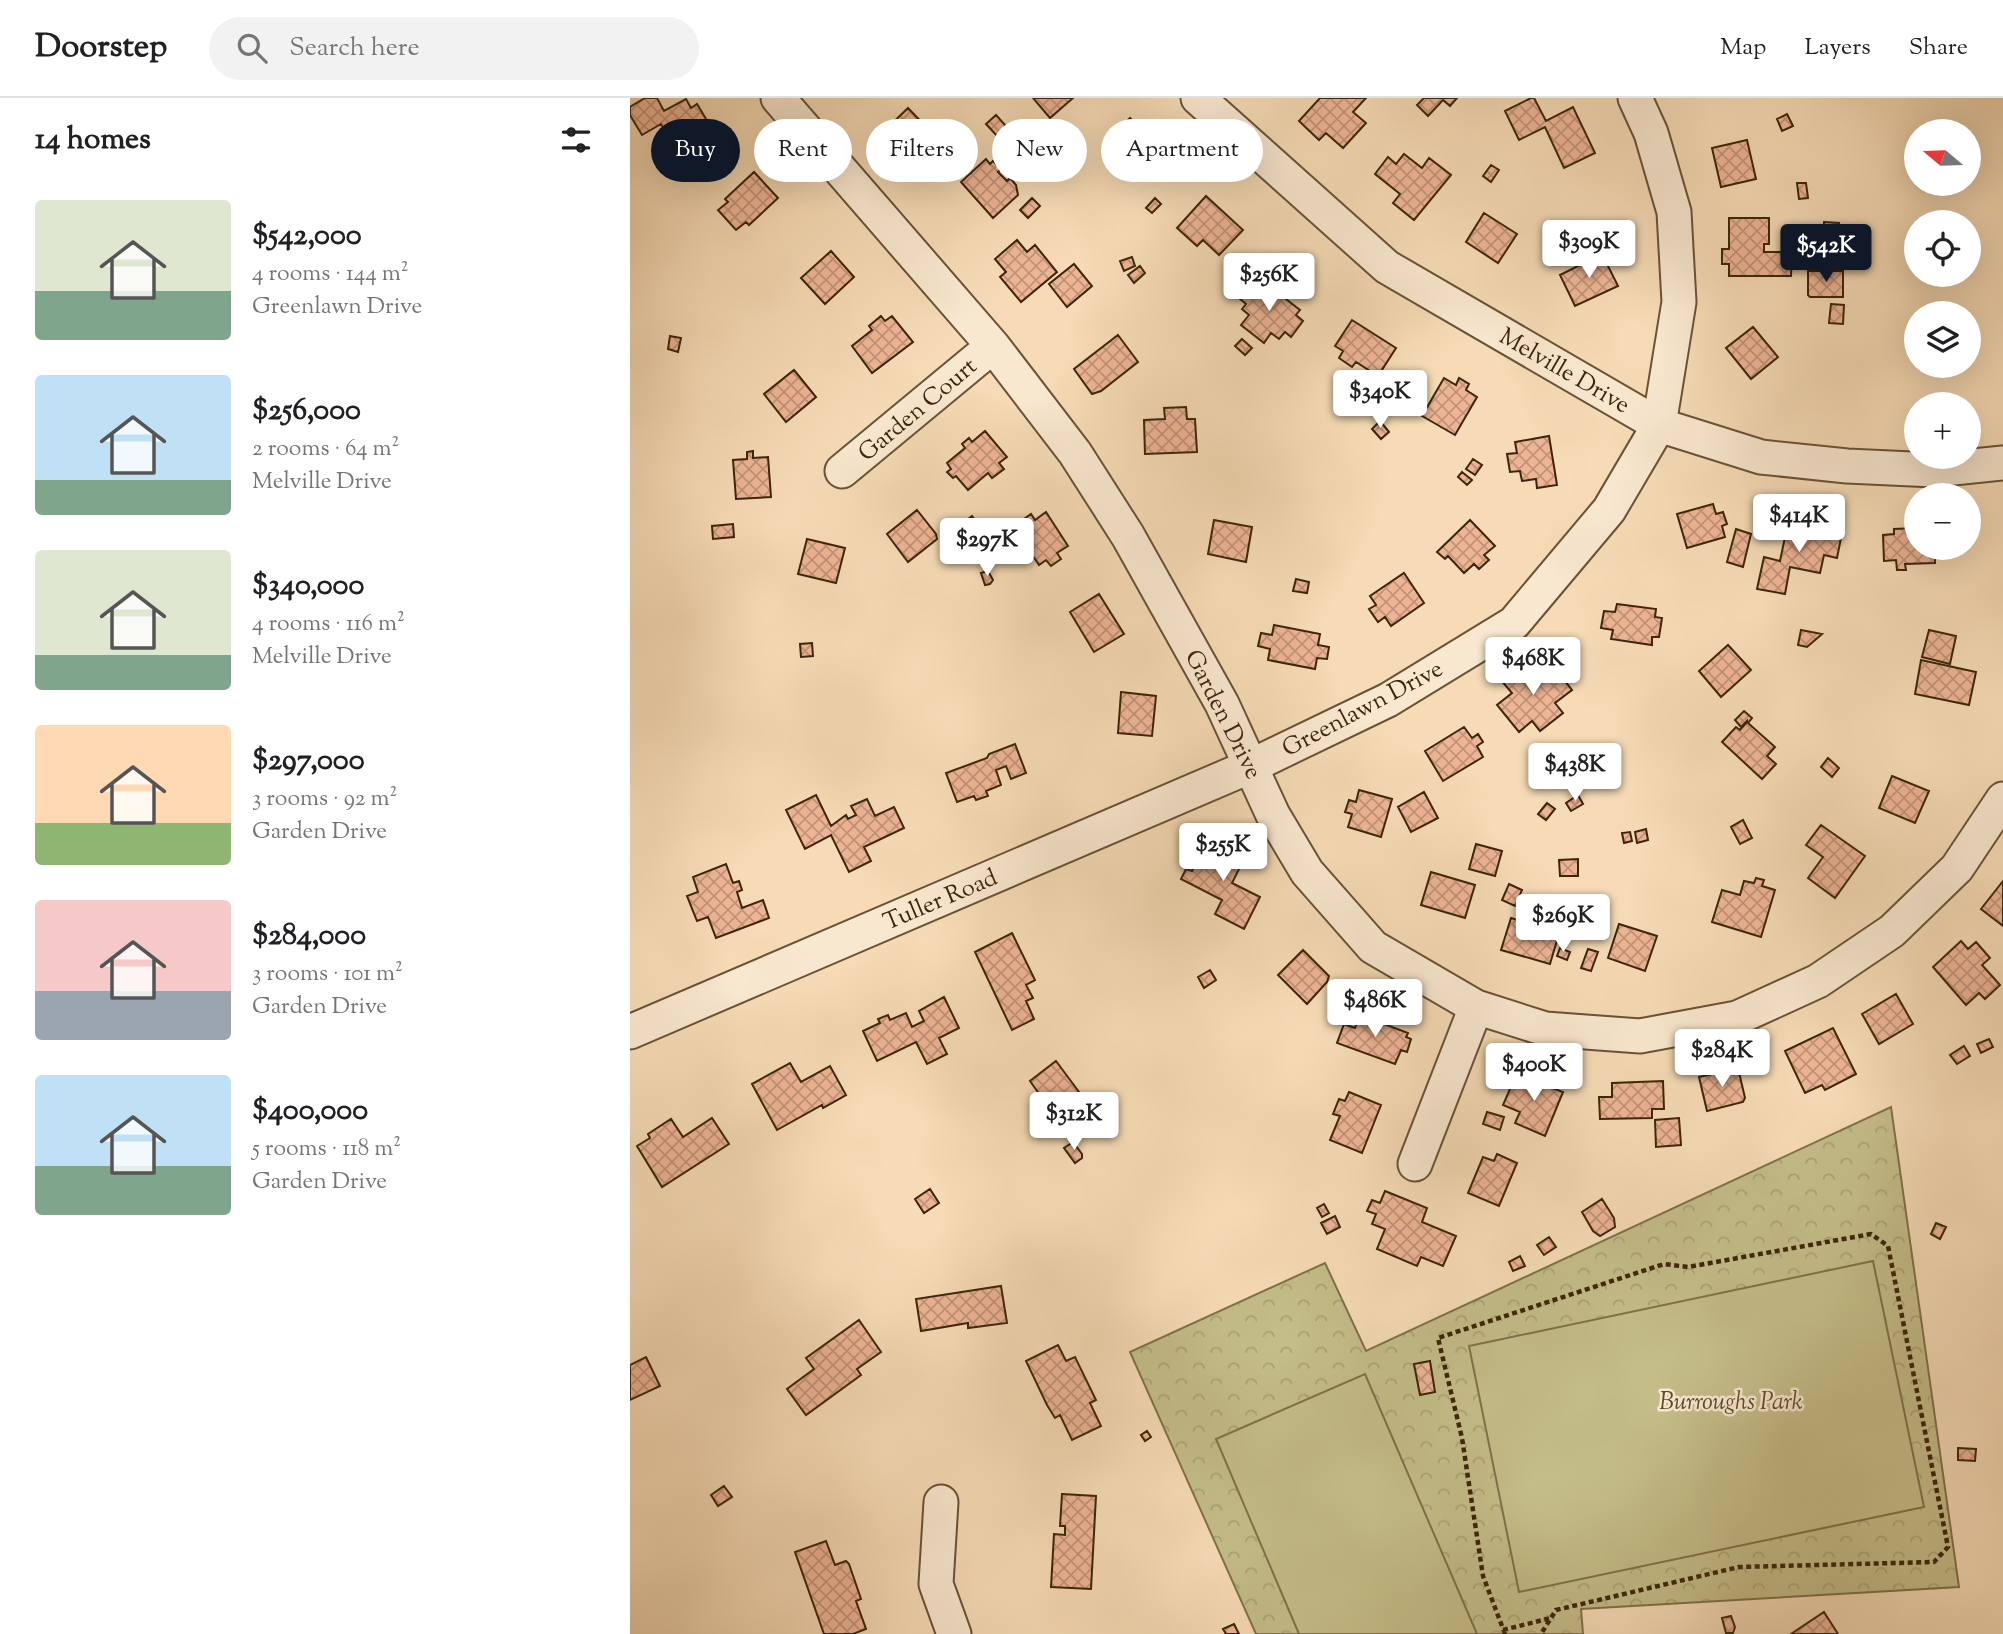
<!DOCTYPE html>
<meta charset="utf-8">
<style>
:root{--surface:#fff;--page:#f2f2f2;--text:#202124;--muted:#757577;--line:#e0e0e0;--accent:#111827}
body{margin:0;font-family:"Sorts Mill Goudy",serif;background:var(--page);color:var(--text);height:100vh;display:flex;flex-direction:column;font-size:26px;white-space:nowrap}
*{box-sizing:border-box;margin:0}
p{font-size:23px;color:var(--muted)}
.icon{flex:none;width:38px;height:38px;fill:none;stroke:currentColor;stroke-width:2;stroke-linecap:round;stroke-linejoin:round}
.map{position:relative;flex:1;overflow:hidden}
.panel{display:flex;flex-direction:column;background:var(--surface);width:630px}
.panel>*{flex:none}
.guide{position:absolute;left:21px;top:21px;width:665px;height:63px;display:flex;gap:14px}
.needle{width:46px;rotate:289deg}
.buttons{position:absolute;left:1274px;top:21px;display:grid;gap:14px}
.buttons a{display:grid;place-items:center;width:77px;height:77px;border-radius:50%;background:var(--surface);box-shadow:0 7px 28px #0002;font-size:35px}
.price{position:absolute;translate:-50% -60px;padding:0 16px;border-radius:7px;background:#fff;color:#222;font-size:23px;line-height:46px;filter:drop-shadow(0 2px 4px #0008)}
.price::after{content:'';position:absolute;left:50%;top:42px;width:21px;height:16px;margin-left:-10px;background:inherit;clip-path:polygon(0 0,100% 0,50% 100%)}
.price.on{background:var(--accent);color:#fff}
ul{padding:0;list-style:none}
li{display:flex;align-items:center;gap:21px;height:175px;padding:0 35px}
li span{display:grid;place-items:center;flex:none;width:196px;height:140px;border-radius:7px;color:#555}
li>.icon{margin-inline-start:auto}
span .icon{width:84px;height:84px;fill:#fffc;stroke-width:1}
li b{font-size:30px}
h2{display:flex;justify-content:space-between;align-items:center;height:84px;padding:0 35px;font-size:30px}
.tag{padding:0 24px;border-radius:32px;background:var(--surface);box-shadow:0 7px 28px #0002;font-size:24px;line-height:63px}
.tag.on{background:var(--accent);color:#fff}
header{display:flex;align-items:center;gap:42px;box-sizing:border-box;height:98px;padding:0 35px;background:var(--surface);border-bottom:2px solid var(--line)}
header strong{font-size:33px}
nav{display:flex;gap:38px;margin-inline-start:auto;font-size:24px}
.search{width:490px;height:63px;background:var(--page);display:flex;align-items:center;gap:18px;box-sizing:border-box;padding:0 24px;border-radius:38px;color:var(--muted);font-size:26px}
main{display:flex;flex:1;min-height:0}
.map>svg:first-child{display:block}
</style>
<header>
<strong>Doorstep</strong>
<div class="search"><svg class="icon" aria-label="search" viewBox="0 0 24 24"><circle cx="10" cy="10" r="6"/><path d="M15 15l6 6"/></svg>Search here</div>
<nav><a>Map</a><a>Layers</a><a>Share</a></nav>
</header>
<main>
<section class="panel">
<h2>14 homes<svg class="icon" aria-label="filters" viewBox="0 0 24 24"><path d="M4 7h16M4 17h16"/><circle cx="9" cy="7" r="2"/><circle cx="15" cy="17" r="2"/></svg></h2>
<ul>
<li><span style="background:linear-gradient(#dfe7d0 65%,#7fa58c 0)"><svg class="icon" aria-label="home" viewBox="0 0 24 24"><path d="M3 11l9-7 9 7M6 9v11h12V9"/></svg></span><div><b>$542,000</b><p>4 rooms · 144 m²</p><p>Greenlawn Drive</p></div></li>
<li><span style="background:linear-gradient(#bfe0f5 75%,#7fa58c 0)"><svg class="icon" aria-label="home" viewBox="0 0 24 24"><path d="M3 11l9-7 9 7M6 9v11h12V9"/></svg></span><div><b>$256,000</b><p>2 rooms · 64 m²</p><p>Melville Drive</p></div></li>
<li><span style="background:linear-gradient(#dfe7d0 75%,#7fa58c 0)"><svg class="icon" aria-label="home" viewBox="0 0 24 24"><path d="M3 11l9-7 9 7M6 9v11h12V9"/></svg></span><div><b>$340,000</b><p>4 rooms · 116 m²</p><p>Melville Drive</p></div></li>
<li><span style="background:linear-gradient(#ffd9b3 70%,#8fb573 0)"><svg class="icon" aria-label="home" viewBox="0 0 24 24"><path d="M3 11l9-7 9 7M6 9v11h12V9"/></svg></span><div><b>$297,000</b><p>3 rooms · 92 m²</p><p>Garden Drive</p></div></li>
<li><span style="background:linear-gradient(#f6c9c9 65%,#9aa5b1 0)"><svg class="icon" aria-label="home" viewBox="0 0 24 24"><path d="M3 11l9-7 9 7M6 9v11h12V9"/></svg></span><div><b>$284,000</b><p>3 rooms · 101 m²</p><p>Garden Drive</p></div></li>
<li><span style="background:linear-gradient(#bfe0f5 65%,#7fa58c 0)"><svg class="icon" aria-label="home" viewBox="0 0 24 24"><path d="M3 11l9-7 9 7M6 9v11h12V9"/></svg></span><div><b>$400,000</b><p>5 rooms · 118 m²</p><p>Garden Drive</p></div></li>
</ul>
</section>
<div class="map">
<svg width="1373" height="1536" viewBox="0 0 1373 1536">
<defs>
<pattern id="forest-crowns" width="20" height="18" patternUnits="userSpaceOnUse" patternTransform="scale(1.75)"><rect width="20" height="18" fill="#c4bd88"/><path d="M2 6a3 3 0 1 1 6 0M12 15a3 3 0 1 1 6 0" fill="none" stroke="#a9a274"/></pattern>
<pattern id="building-cross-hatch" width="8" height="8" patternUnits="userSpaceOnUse" patternTransform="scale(1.75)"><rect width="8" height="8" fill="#eeb595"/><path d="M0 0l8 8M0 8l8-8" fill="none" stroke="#c29378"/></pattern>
</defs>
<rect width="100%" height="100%" fill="#f6dbb6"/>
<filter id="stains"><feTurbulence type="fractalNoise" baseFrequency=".00286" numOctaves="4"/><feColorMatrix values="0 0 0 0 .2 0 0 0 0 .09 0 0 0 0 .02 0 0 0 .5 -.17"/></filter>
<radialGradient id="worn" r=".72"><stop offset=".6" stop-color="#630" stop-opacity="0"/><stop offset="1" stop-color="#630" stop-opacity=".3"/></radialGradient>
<!-- forest -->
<path fill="url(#forest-crowns)" stroke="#807149" stroke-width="2" d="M1261,1009L1329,1489L951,1511L953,1536H626L500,1254L695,1165L736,1253Z"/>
<!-- garden -->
<path fill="#c4bd88" stroke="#807149" stroke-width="2" d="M1243,1163L1294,1409L889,1494L839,1248Z
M735,1276L847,1536H669L586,1341Z"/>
<!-- building -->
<path fill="url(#building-cross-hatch)" stroke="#3c250a" stroke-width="2" d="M15,0H27L34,13L56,1L61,10L67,6L76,21L70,25L76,35L47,52L31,26L12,37L0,17V9Z
M403,0H443L420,20Z
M690,0H736L723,14L736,25L713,50L696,35L689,42L669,23Z
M794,0H827L820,8L813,2L798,18L787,7Z
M901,0H904L916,23L943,9L965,55L934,70L915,29L889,42L875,13Z
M278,10L302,35L273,63L249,38Z
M1157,16L1163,28L1152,33L1147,21Z
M366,17L375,27L374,32L368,39L356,26Z
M500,20L536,57L512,81L476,44Z
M442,38L451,47L442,56L433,47Z
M1117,42L1126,81L1091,89L1082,50Z
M308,44L316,52L309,60L300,51Z
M774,56L792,70L799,60L821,77L784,122L763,105L770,96L745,76L758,59L766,66Z
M356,61L360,66L363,63L371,71L368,74L377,83L380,80L386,87L388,97L363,120L331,84Z
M861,67L869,72L861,84L853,78Z
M124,74L148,100L119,127L116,124L106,132L88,112L98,104L95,101Z
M1167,85H1176L1178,100L1169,101Z
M576,98L613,132L589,157L573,142L567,148L547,130Z
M402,100L410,108L398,120L390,112Z
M525,100L531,106L522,115L516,110Z
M854,115L887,136L868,165L836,144Z
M1099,120H1139V146H1134V154H1162L1161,178H1099V166H1092V151H1099Z
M1194,124L1209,125L1208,138H1194Z
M387,142L397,154L405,147L427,174L391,204L370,179L376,174L365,161Z
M201,153L224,179L195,206L171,180Z
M972,156L988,188L945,208L930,177Z
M502,159L505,168L494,173L490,163Z
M444,166L462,188L437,209L419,186Z
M510,168L515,175L504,185L498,177Z
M1178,173H1213V199H1180L1178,197Z
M634,184L670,212L666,217L673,223L661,239L655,234L649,241L641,235L634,245L611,227L619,217L612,211L616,206L609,200L621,185L628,191Z
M1201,206L1214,207L1213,226L1199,225Z
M251,218L255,223L262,218L283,244L242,275L222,248L242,232L239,228Z
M722,222L766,250L748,278L726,264L722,269L709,260L713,253L705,248Z
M1123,229L1148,259L1121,281L1096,250Z
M488,237L508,264L471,293L462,296L444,271Z
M40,238L51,240L48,254L38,251Z
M612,241L622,250L615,257L605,248Z
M164,272L186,299L156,324L134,296Z
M739,278L746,282L739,291L733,287Z
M814,280L826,287L829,280L839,286L836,292L847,299L825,337L792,318Z
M556,309L557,321H565L567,354L515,356L514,322L535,321L534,310Z
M750,323L759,334L751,341L742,331Z
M355,333L377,359L369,365L374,371L362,380L358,375L338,392L326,378L323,380L317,374L321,371L317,365L335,350L332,346L339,340L342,344Z
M919,338L927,387L907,390L906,381L892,383L890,373L880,374L877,356L887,355L885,344Z
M123,353V360L138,359L141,399L106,401L103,362L117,361V354Z
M843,361L852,367L845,377L836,371Z
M832,374L842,382L837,387L828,379Z
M1083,406L1086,416L1093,414L1097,426L1092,428L1095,439L1057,450L1047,416Z
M287,412L306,436L307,441L278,464L257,436Z
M416,414L438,448L427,455L431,461L421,468L416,462L409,467L387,434L394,429L390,424L401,416L405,422Z
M342,418L350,429L339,437L331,427Z
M1159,420L1198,428L1197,432L1212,435L1207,460L1194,457L1190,475L1160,469L1155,496L1127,491L1134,459L1150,463Z
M584,422L622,429L616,464L578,456Z
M840,422L865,448L854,457L859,462L849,471L844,466L834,475L818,458L815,461L807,454Z
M103,426L104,439L83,441L82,428Z
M377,427L383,430L379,439L370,434L373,428Z
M1286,430V450H1305V465L1275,466L1276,472H1267L1266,462L1254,463L1253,437L1264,436V431Z
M327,431L334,440L326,446L318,438Z
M1106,431L1121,436L1113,469L1097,464Z
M356,434L361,442L346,453L343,444Z
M177,441L215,450L206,485L168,476Z
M358,473L363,482L360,486L355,487L351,475Z
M774,475L794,505L761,528L755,519L748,524L739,511L746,507L740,498Z
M666,481L679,484L677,495L663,493Z
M469,496L494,536L464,554L440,514Z
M987,506L1026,511L1025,519L1032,520L1029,539H1022V547L981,541L983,532L971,530L974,513L985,514Z
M644,527L690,536L688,547L699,549L697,561L687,560L685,571L638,562L640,551L628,548L631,535L642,537Z
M1171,532L1192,536L1177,549L1168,547Z
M1299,532L1326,538L1320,566L1292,559Z
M182,545L183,558L171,559L170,546Z
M1098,547L1121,572L1091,599L1069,573Z
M1291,562L1346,574L1339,607L1285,596Z
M891,565L903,580L921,565L942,592L925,605L933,615L910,633L902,623L889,634L867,607L882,595L871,582Z
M491,594L526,598L522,638L488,635Z
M1114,613L1122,620L1118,625L1145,649L1137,658L1146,666L1132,681L1092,644L1106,629L1110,632L1117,624V623L1111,629L1105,622Z
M834,629L842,640L848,636L853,644L847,648L853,659L813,683L795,653Z
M385,646L396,675L381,681L376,668L366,672L371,687L356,693L358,698L346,702L344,698L327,704L316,675L357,660L359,656Z
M1198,660L1209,670L1202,679L1191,669Z
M1262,678L1299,693L1285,725L1249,710Z
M729,692L762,701L751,739L718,729L722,716L715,714L719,702L726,704Z
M794,694L808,720L781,734L768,709Z
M186,697L201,728L216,717L218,721L226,717L221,708L237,701L245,718L264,709L274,730L234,749L241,763L219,774L201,737L175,751L156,712Z
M948,697L953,706L941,713L936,705Z
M917,705L925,711L916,722L908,716Z
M1113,722L1122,740L1110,746L1101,729Z
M1191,727L1235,758L1205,800L1178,780L1193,759L1176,747Z
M1016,731L1018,742L1007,745L1005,734Z
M1000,734L1002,743L994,745L992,735Z
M577,742L614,761L602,785L630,799L614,831L585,816L592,802L551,781L556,771L562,773Z
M846,746L872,753L865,778L839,771Z
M948,761V778H930L929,762Z
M96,766L103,785L109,783L112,792L107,794L112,810L133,802L139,820L86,840L78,819L67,823L57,798L68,794L63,779Z
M801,774L845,787L835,820L791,807Z
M1126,780L1134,782L1132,788L1145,792L1131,839L1082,824L1092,792L1110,797L1114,783L1124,785Z
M1373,783V828L1351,811Z
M879,786L892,792L885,808L872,802Z
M906,811L934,819L920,866L871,852L881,820L902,826Z
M989,826L1027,838L1015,873L978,860Z
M382,835L405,882L396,887L403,900L396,903L404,921L382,932L345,854Z
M1331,843L1338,851L1346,844L1360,860L1352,867L1370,887L1355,901L1349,895L1336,907L1303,869Z
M930,850L940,854L937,862L927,858Z
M958,851L968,854L961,873L951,870Z
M673,852L699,878L697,884L677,906L648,877Z
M580,872L586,882L574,890L568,879Z
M1266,896L1283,926L1249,946L1232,916Z
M314,899L329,930L309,940L317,956L297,966L286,944L247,963L233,933L250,925L248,921L258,917L260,922L276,915L282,929L294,923L289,913Z
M730,917L778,935L776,939L781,941L777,954L771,952L765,966L707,945L714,926L725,930Z
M1203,930L1226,976L1195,992L1192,987L1175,995L1155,953Z
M1359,941L1363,949L1351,955L1347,946Z
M1334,948L1340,958L1327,966L1320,957Z
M426,963L449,994L422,1014L400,983Z
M160,965L171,984L200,968L216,997L193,1010L192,1007L147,1032L122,986Z
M1108,970L1115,1000L1113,1004L1077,1013L1069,979Z
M886,977L906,985L909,977L922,982L919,989L933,994L915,1038L885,1025L890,1014L873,1007Z
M1033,983L1034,1011H1022V1020L970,1021L969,999H982V985Z
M719,994L751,1007L732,1055L700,1042L710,1018L703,1016L709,1001L715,1003Z
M857,1014L874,1019L870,1032L853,1026Z
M82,1020L99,1046L32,1089L7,1048L20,1040L18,1036L41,1021L53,1039Z
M1049,1020L1051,1047L1026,1049L1025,1022Z
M443,1044L452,1056V1060L445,1065L434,1050Z
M867,1056L887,1065L869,1108L838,1095L853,1059L864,1063Z
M300,1091L309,1105L294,1115L285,1101Z
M755,1093L797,1110L792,1124L826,1138L813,1168L791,1159L787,1168L747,1151L755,1131L742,1126L746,1116L737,1113L742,1102L750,1105Z
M972,1101L984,1120L985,1129L970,1138L963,1133L952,1114Z
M694,1106L699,1115L692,1119L687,1110Z
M705,1118L710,1129L697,1136L691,1125Z
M1306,1125L1316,1129L1310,1141L1301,1136Z
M919,1139L926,1149L914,1157L907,1147Z
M890,1158L895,1168L883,1173L879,1164Z
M371,1188L377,1225L338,1230V1225L291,1233L286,1201Z
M229,1222L251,1254L227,1271L231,1277L176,1317L157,1291L184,1271L176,1260Z
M428,1247L436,1263L445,1259L466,1302L460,1305L471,1328L442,1342L430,1317L425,1320L417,1307L396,1263Z
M16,1259L30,1288L0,1302V1267Z
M800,1263L805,1294L790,1297L784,1266Z
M517,1333L521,1339L515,1343L511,1337Z
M1328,1350L1346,1351L1345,1363L1328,1362Z
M94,1388L102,1399L88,1408L81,1397Z
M432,1396L466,1398L461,1491L421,1489L424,1436L435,1437V1428H430Z
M196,1443L205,1467L216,1463L219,1466L231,1501L226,1503L236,1531L223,1536H194L165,1454Z
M1194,1514L1208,1536H1161Z
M1101,1518L1105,1529L1103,1535H1096L1092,1520Z
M604,1526L609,1536H596L593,1531Z"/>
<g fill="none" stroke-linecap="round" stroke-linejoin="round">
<!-- street casing -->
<g stroke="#6a5235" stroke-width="37">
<path id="street" d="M148,0L363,248L445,355L498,438L592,606L643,717L677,774L743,849L846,909L915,931L1010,938L1107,920L1188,883L1262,833L1327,770L1373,701
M568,0L757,169L1029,327L1131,359L1217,368L1304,372L1373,365
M212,373L363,248
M0,934L621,668L758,602L884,525L979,412L1029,327L1049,204L1044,114L1021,35L1005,0
M785,1066L846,909
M311,1404L306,1486L324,1536"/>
</g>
<!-- path -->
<path stroke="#3c250a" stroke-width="4.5" stroke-dasharray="5 3.5" stroke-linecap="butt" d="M873,1532L921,1520
M875,1536L853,1478L832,1340L808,1240L1034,1166L1058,1169L1241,1136L1258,1148L1318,1449L1304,1464L1109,1469L926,1512L911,1536"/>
<!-- street -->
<use href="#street" stroke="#f9e8d0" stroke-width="33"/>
</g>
<g text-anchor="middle" stroke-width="5" stroke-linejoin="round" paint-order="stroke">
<!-- street labels -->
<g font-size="24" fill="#3c250a" stroke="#f9e8d0">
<text transform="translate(935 272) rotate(30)" y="8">Melville Drive</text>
<text transform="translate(287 311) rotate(-40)" y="8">Garden Court</text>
<text transform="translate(732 610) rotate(-28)" y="8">Greenlawn Drive</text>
<text transform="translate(594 616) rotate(63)" y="8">Garden Drive</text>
<text transform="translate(310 801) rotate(-23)" y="8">Tuller Road</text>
</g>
<!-- park labels -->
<g font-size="24" font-style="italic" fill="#5e4b2a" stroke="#f9e8d0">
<text x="1101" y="1311">Burroughs Park</text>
</g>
</g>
<rect width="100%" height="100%" filter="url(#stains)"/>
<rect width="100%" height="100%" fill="url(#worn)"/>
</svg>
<div class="buttons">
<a><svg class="needle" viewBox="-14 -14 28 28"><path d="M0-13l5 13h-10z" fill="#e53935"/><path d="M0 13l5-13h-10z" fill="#757577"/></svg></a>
<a><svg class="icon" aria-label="locate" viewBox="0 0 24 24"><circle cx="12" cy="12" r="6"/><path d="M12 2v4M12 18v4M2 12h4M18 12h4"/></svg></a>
<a><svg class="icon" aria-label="layers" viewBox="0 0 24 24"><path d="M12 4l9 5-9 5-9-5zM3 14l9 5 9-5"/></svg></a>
<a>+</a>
<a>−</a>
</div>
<b class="price" style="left:959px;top:182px">$309K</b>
<b class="price on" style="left:1196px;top:186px">$542K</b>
<b class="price" style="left:639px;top:215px">$256K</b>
<b class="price" style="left:750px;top:332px">$340K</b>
<b class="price" style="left:1169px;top:456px">$414K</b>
<b class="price" style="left:357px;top:480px">$297K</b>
<b class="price" style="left:903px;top:599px">$468K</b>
<b class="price" style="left:945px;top:705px">$438K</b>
<b class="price" style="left:593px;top:785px">$255K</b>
<b class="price" style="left:933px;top:856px">$269K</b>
<b class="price" style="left:745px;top:941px">$486K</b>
<b class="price" style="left:1092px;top:991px">$284K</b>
<b class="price" style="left:904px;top:1005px">$400K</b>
<b class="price" style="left:444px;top:1054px">$312K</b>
<div class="guide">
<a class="tag on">Buy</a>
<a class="tag">Rent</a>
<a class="tag">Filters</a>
<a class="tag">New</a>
<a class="tag">Apartment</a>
</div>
</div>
</main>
